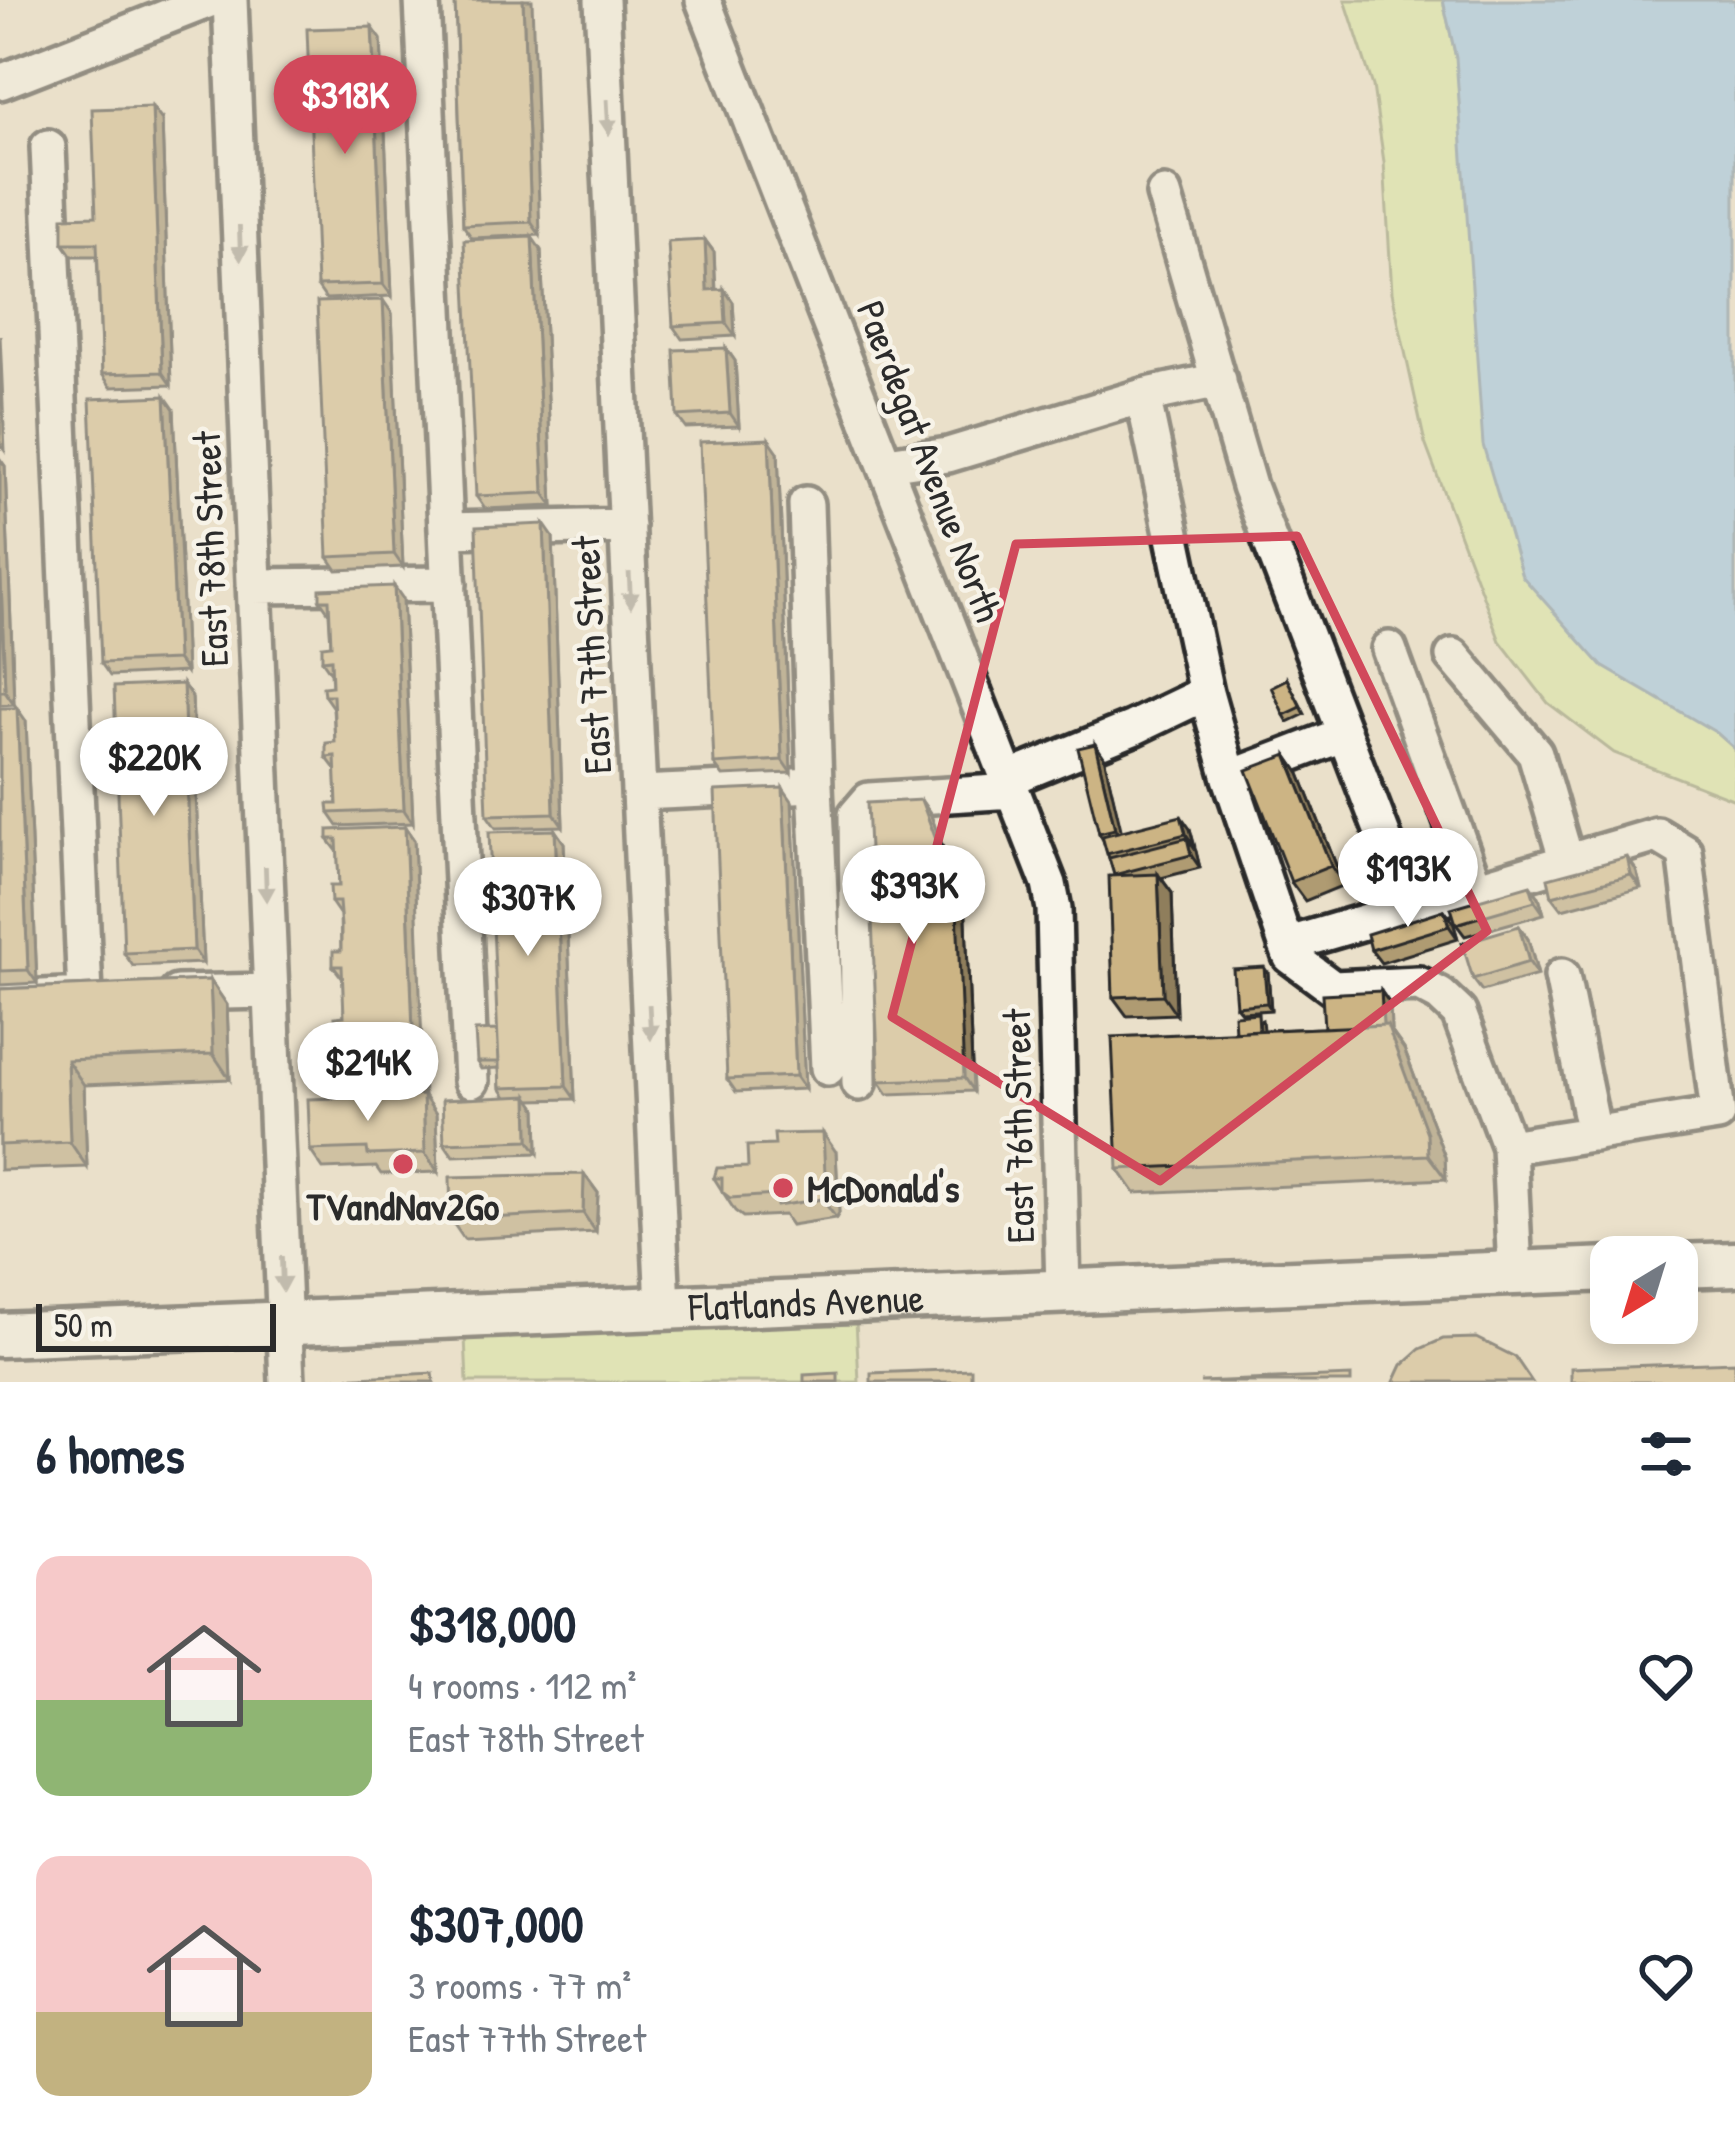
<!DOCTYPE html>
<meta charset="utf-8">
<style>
:root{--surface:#fff;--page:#f2f2f3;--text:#1f2937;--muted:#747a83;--accent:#d1495b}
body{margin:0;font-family:"Patrick Hand",sans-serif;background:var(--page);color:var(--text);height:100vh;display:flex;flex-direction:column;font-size:45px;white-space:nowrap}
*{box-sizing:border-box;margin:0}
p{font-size:39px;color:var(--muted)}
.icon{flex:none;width:66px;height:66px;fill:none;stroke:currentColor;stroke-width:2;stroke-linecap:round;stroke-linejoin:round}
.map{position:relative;height:1382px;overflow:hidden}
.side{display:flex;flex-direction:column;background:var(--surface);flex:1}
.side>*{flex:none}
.needle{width:78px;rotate:218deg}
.tools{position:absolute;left:1590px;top:1236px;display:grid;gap:24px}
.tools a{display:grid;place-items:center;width:108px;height:108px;border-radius:24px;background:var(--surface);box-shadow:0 6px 18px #0003;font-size:60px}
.scale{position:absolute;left:36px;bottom:30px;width:240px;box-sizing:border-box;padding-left:12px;border:6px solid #2b2b2b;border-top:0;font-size:33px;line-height:42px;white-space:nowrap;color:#2b2b2b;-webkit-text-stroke:9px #f7f3e8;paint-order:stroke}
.price{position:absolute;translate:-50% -102px;padding:0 27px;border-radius:42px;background:#fff;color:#222;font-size:39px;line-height:78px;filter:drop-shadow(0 3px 6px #0008)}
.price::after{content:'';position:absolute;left:50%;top:72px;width:36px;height:27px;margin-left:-18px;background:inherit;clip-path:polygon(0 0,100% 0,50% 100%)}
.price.on{background:var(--accent);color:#fff}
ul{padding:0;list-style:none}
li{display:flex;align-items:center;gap:36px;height:300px;padding:0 36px}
li span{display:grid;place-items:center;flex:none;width:336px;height:240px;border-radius:24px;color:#555}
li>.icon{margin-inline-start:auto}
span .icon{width:144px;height:144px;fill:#fffc;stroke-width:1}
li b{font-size:51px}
h2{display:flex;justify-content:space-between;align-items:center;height:144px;padding:0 36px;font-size:51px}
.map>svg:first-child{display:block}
</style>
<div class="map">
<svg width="1735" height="1382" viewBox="0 0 1735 1382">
<rect width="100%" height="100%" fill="#eae0ca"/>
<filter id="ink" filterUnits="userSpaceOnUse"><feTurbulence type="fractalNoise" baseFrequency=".00833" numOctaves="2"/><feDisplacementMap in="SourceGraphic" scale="24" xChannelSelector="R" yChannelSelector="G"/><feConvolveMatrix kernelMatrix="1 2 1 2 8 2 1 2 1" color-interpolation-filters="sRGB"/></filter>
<g filter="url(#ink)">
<!-- green -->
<path fill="#d4e79c" stroke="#808964" stroke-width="3" d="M1345,0H1443L1456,58L1717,733L1735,749V800L1614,753L1548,703L1500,641L1425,443L1392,292L1384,162L1373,86Z
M855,1299L859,1382H467L464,1314Z"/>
<!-- water -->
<path fill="#8dbee8" stroke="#66839c" stroke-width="3" d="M1443,0H1735V749L1717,733L1602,666L1522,576L1483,445L1456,58Z"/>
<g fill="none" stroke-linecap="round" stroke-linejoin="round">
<!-- minor casing -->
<g stroke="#2b2b2b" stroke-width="42">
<path id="minor" d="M230,0L287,1382
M422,0L471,1081
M602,0L663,1306
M703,0L1049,884L1054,909L1063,1292
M0,82L210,0
M1164,194L1249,486L1411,908
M1143,396L1219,380
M887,464L948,455L1143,396L1206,693L1230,778L1290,956L1333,988L1419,984L1440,995L1459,1013L1509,1147L1515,1272
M806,504L815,785
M446,530L627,526
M254,586L449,584
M1389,649L1476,889
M1453,656L1535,753L1567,862
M1245,772L1344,734
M1008,779L1133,728L1206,693
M640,793L815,785L828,1068
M1286,945L1657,835L1685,852L1718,1114L1509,1147
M1562,976L1594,1134
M177,993L271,991
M0,999L85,995L48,147
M859,1083L856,815L869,800L1013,791"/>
</g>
<!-- major casing -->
<g stroke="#2b2b2b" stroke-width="51">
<g id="major">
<path d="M1677,1266L1735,1264"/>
<path id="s1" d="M0,1335L1611,1269"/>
</g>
</g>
<!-- minor -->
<use href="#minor" stroke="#f7f3e8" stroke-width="33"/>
<!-- major -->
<use href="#major" stroke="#f7f3e8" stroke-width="42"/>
</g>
<!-- wall -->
<path fill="#af9b72" stroke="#2b2b2b" stroke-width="3" d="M455,0L540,235L472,238L463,225Z
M381,39L392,296L326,299L317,286Z
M162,120L171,385L111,387L102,374L97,256H72L63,243L96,216Z
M705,240L714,252L716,290L724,289L733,302L735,336L682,339L673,326Z
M541,250L553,506L485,509L476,496Z
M392,313L403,567L337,570L328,557Z
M726,348L735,361L739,426L686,428L677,416Z
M174,409L186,672L110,676L101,663Z
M778,452L791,773L723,776L714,764Z
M0,459L5,466L14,704L0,705Z
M553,537L563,826L496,828L487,815Z
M403,599L413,823L338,826L329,813L337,804L336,770L326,757L335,742L333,708L324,695L332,686L331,673L322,660L331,645L329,613L320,600Z
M1287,679L1305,714L1288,722L1284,715Z
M192,697L203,963L133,966L124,953Z
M0,708L26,721L37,983L0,985Z
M1095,744L1104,757L1121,832L1190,829L1200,868L1161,878L1172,893L1176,1014L1127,1016L1113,997L1115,876L1103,840L1099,833Z
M1287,755L1300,774L1344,885L1305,901L1291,882Z
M921,800L930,813L957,886L965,897L973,1091L888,1094L879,1081Z
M792,801L805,1089L736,1092L727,1079Z
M405,827L414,840L423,1095L436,1114L438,1172L381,1174L376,1167L323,1169L310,1150L347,1098L338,1085L347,1075L345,1042L336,1029L344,1016L343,979L333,966L341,951L340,915L331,902L339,886L338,852L328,839Z
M555,830L564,843L575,1099L530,1100L537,1109L538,1153L453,1156L444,1143L506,1097L500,1088L499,1068L481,1069L477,1062L497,1030Z
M1636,870L1641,888L1562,909L1552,896Z
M1539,897L1544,914L1465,936L1456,924Z
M1444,910L1453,922L1458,939L1381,963L1371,950Z
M1519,926L1528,939L1538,975L1482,991L1473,979Z
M1268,973L1271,1010L1241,1012L1236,1006Z
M210,980L227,1005L230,1079L84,1085L87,1167L0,1170V989Z
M1381,991L1390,1004L1391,1031L1404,1049L1445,1157L1446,1179L1135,1193L1118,1169L1235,1032L1262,1020L1263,1030L1324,1028Z
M836,1152L839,1213L836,1218L791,1225L784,1215L743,1217L735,1211L714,1178L748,1167Z
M584,1174L598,1193L596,1232L464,1239L451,1220Z"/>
<!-- shaded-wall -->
<path fill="#8f7e5c" stroke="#2b2b2b" stroke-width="3" d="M523,0H532L540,235L531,222Z
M372,27L381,39L392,296L383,284Z
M152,107L162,120L171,385L162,372Z
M532,237L541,250L553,506L544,493Z
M705,240L714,252L716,303L707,290Z
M724,289L733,302L735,336L726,323Z
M383,300L392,313L403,567L394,554Z
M0,335L5,451L0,444Z
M726,348L735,361L739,426L730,413Z
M165,396L174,409L186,672L177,660Z
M769,439L778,452L791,773L782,760Z
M0,459L5,466L14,704L5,691L0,555Z
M544,524L553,537L563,826L554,813Z
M394,586L403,599L413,823L404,810Z
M183,684L192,697L203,963L194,950Z
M17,708L26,721L37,983L28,970Z
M1095,744L1104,757L1124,842L1115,829Z
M1287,755L1300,774L1344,885L1331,866Z
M783,788L792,801L805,1089L796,1076Z
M921,800L930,813L957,886L965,897L973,1091L964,1078L953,884Z
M1181,816L1190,829L1195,847L1186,834Z
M405,827L414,840L424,1095L415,1082Z
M555,830L564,843L575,1099L566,1086Z
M1187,838L1196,851L1200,868L1191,855Z
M1627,857L1636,870L1641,888L1631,875Z
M1158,874L1172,893L1176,1014L1163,995Z
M1530,885L1539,897L1544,914L1535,901Z
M1444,910L1453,922L1458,939L1449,926Z
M1519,926L1528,939L1538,975L1529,962Z
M1264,967L1268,973L1271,1010L1267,1003Z
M210,980L227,1005L230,1079L213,1054Z
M1381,991L1390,1004L1391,1031L1404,1049L1445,1157L1446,1179L1428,1155L1383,1028Z
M67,1060L84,1085L87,1167L70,1142Z
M423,1095L436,1114L438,1172L425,1153Z
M528,1096L537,1109L538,1153L529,1140Z
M823,1133L836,1152L839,1213L836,1218L822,1199Z
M584,1174L598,1193L596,1232L583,1213Z"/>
<!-- building -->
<path fill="#ccb484" stroke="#2b2b2b" stroke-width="3" d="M455,0H523L531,222L463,225Z
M372,27L383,284L317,286L307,29Z
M152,107L162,372L102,374L97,243H63V217L96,216L92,109Z
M532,237L544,493L476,496L464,240Z
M705,240L707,290L724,289L726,323L673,326L668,242Z
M383,300L394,554L328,557L317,302Z
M726,348L730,413L677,416L674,350Z
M165,396L177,660L101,663L90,399Z
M769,439L782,760L714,764L700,442Z
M544,524L554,813L487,815L476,527Z
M0,555L5,691H0Z
M394,586L404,810L329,813L328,804H337L335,756L326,757V743L335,742L333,695H324L323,687L332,686L331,659L322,660V646L331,645L329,600H320V589Z
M1287,679L1301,707L1284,715L1271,687Z
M183,684L194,950L124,953L114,687Z
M0,708H17L28,970L0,971Z
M1095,744L1115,829L1099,833L1078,748Z
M1287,755L1331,866L1291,882L1247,770Z
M783,788L796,1076L727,1079L715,791Z
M921,800L953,884H956L964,1078L879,1081L867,803Z
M1181,816L1186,834L1107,854L1102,836Z
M405,827L415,1082L338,1085V1075H347L345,1029H336L335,1017L344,1016L342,966H333V951H341V926L339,902H331L330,886H339L337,839H328V830Z
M555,830L566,1086L500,1088L489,832Z
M1187,838L1191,855L1114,875L1109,858Z
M1627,857L1631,875L1552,896L1548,878Z
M1158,874L1163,995L1113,997L1109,876Z
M1530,885L1535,901L1456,924L1451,908Z
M1444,910L1449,926L1371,950L1367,934Z
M1519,926L1529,962L1473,979L1462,943Z
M1264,967L1267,1003L1236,1006L1233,969Z
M210,980L213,1054L67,1060L70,1142L0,1145V989Z
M1381,991L1383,1025L1324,1028L1322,994Z
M1258,1013L1259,1030L1235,1032L1234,1015Z
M1387,1025L1427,1133L1428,1155L1118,1169L1112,1037Z
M497,1030L499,1062H477L475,1031Z
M423,1095L425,1153L368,1155L367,1148L310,1150L308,1099Z
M528,1096L529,1140L444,1143L442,1100Z
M823,1133L826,1194L822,1199L777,1206V1195L730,1198L722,1192V1178H714L717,1168L748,1167L747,1146L775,1145L774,1134Z
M584,1174L583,1213L451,1220L450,1177Z
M1477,1338L1515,1357L1532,1382H1394L1402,1365L1420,1349L1443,1339Z
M1735,1362V1382H1571V1368Z
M971,1369V1382H871V1373Z
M433,1373L434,1382H322V1379Z
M838,1373V1382H804V1375Z
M1351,1376V1382H1200Z"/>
<!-- one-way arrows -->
<defs><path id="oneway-solid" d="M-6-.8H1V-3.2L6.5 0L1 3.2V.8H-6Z" transform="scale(3)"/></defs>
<g fill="#918f8a">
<use href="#oneway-solid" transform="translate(608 117) rotate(87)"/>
<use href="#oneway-solid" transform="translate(240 243) rotate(88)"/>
<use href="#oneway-solid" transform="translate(630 590) rotate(87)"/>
<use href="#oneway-solid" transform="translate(266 884) rotate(88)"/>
<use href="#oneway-solid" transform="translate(650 1022) rotate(87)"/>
<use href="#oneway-solid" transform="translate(282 1274) rotate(88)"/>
</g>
</g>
<!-- marked area -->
<path d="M0 0H1735V1382H0ZM1297,536L1487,931L1160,1181L892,1017L1016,544Z" fill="#eae0ca" fill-opacity=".55" fill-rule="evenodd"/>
<path fill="none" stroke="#d1495b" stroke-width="9" stroke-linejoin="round" d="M1297,536L1487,931L1160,1181L892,1017L1016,544Z"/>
<!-- markers -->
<g fill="#d1495b" stroke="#f7f3e8" stroke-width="4.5">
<circle cx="403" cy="1164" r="12"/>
<circle cx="783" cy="1188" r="12"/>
</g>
<g text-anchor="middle" stroke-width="9" stroke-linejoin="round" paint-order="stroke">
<!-- street labels -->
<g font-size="39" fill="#2b2b2b" stroke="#f7f3e8">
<text transform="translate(930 461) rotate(69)" y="14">Paerdegat Avenue North</text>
<text transform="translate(210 549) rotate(-92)" y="14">East 78th Street</text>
<text transform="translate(591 655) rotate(-93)" y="14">East 77th Street</text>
<text transform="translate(1018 1126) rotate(-91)" y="14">East 76th Street</text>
<text dy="14" stroke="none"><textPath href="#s1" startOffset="807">Flatlands Avenue</textPath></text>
</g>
<!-- poi labels -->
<g font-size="39" font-weight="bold" fill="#2b2b2b" stroke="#f7f3e8" text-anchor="start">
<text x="807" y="1202">McDonald's</text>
<text x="403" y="1220" text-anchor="middle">TVandNav2Go</text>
</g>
</g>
</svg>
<div class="tools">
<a><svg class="needle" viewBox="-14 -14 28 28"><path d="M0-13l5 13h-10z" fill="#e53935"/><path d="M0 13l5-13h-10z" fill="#747a83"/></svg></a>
</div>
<div class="scale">50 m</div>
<b class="price on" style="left:345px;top:157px">$318K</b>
<b class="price" style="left:154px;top:819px">$220K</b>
<b class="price" style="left:1408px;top:930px">$193K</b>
<b class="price" style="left:914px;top:947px">$393K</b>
<b class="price" style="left:528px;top:959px">$307K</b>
<b class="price" style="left:368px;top:1124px">$214K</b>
</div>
<section class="side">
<h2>6 homes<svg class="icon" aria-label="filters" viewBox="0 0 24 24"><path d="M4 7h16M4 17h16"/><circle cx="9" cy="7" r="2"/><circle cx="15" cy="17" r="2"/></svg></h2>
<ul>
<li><span style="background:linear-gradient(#f6c9c9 60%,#8fb573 0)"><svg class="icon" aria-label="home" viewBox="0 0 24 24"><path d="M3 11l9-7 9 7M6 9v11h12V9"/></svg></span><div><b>$318,000</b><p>4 rooms · 112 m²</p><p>East 78th Street</p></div><svg class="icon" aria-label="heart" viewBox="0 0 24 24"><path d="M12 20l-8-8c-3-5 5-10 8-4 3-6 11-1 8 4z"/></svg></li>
<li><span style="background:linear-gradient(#f6c9c9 65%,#c2b280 0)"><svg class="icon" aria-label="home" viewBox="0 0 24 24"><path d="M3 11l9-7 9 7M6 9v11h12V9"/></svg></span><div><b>$307,000</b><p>3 rooms · 77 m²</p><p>East 77th Street</p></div><svg class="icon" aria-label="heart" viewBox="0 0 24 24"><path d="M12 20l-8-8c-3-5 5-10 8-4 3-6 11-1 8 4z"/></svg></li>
</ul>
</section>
